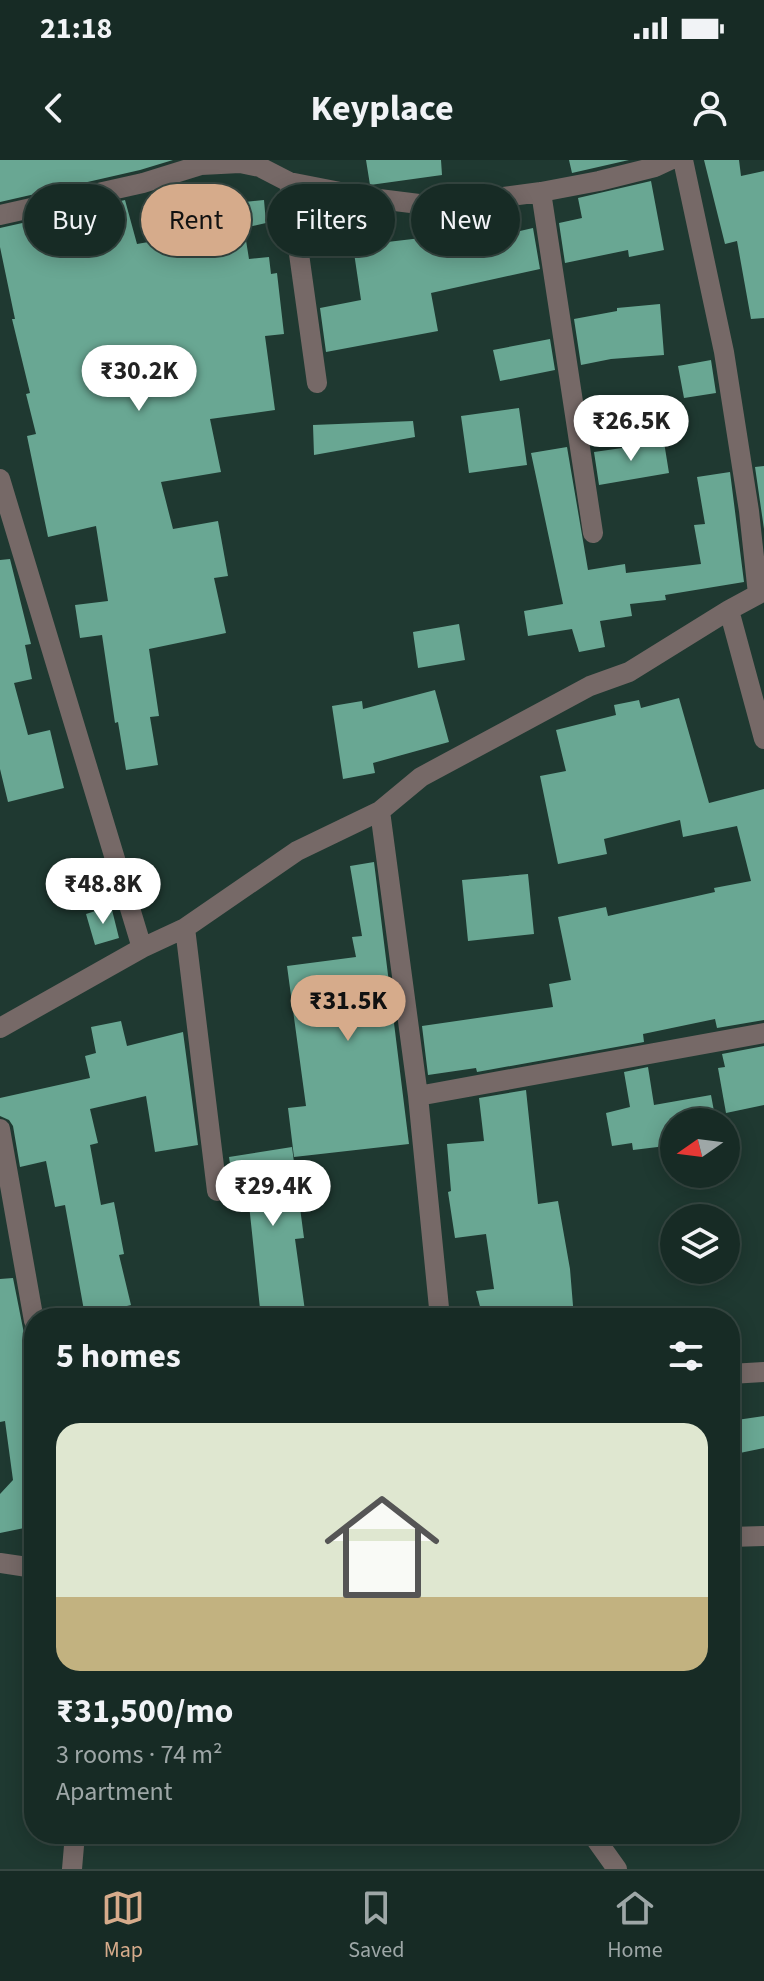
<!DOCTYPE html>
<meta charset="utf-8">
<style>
:root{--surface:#172b25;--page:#20332d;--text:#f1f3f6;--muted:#9ea7a7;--line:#364742;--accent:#d6ab8b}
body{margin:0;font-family:"Source Sans 3",sans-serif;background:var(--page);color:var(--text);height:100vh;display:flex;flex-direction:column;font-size:30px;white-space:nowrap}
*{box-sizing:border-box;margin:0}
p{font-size:26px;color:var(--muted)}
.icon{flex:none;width:44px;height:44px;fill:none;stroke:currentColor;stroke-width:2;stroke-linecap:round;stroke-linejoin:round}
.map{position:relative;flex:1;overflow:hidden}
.sheet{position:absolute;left:24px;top:1148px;width:716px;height:536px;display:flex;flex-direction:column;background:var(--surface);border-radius:32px;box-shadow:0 4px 20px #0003,0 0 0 2px var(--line)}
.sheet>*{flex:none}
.top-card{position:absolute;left:24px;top:24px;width:716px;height:72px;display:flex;gap:16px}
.needle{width:52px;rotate:256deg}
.fabs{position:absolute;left:660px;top:948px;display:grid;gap:16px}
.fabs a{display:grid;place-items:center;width:80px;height:80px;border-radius:50%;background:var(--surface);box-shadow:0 4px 20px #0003,0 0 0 2px var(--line);font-size:40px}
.price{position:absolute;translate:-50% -68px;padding:0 18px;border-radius:28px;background:#fff;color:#222;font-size:26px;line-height:52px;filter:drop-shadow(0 2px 4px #0008)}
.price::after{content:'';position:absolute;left:50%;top:48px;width:24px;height:18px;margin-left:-12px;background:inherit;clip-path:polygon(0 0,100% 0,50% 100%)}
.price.active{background:var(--accent);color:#111}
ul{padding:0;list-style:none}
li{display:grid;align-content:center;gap:16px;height:424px;padding:0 32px}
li+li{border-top:2px solid var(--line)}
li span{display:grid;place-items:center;height:248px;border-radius:24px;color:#555}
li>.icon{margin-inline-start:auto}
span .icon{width:144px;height:144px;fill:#fffc;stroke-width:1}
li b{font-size:34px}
h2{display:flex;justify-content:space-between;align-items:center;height:96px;padding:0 32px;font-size:34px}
.chip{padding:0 28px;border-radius:36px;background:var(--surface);box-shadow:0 4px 20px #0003,0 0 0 2px var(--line);font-size:28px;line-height:72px}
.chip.active{background:var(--accent);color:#111}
.status{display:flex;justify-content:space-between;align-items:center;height:56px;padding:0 40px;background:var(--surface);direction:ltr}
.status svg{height:22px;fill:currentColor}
header{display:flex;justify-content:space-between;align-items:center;height:104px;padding:0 32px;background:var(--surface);font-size:36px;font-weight:700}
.dock{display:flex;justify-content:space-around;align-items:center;height:112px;border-top:2px solid var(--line);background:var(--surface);font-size:22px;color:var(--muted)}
.dock a{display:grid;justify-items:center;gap:4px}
.dock .active{color:var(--accent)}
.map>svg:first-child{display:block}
</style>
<div class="status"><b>21:18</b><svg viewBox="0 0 49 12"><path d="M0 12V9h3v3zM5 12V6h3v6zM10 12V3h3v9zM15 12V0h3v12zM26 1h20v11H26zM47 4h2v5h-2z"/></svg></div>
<header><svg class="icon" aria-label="back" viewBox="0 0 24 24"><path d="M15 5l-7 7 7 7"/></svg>Keyplace<svg class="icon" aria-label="person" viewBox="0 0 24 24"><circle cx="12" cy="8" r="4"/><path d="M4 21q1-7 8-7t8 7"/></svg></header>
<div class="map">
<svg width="764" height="1709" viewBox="0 0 764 1709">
<rect width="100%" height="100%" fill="#1f3931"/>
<!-- building -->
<path fill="#69a793" d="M0,0H173L140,10L0,42Z
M366,0H441L442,15L370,25Z
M569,0H629L572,13Z
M704,0H739L741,16L764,11V158L751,159L737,81L725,84Z
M651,21L664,90L629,97L628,90L565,103L559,63L582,58L578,38Z
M125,40L137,84L211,71L209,46L264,40L266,63L244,68L249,99L269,97L271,114L277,113L284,174L265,176L275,250L210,259L221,312L161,322L173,369L218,361L228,416L214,418L226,473L149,489L159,556L150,557L158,605L126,610L118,562L115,563L102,475L80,478L75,445L108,441L96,366L48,377L27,276L36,274L26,234L30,233L12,159H15L0,87V68Z
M533,68L540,109L431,133L438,171L326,192L320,148L361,140L353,86L430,77L432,91Z
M660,144L664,195L611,199L581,205L574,159L617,151V148Z
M550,179L555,210L500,221L493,190Z
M711,200L716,233L684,238L678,206Z
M519,248L527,305L469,313L461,256Z
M413,261L415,277L314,295L313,265Z
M664,282L669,313L599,325L594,292Z
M567,287L588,410L625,404L626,413L701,404L694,365L705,364L697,317L730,312L744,422L665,435L666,440L630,444L632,456L600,461L605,487L579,492L572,469L528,476L524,451L563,444L531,293Z
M764,306V369L755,307Z
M10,399L31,484L25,485L32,519L14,523L28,575L50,570L64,628L8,642L0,609V400Z
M459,464L465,500L418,508L413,472Z
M435,530L449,582L373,603L375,613L343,619L332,546L362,541L363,549Z
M679,538L709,643L764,629V860L717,868L715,859L643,874L644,882L477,912L476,908L428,915L422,866L553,847L549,824L571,820L558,757L606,747L608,756L715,732L714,728L751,721L737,666L683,677L680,660L604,679L607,694L558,704L540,616L566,611L556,570L616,555L614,545L639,540L641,548Z
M374,702L409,984L294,997L288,948L306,946L287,806L356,797L352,777L362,776L350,706Z
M528,714L534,774L468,781L462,720Z
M111,746L119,778L95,785L86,754Z
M121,861L127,886L183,872L198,985L155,992L146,936L90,949L98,983L90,985L101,1045L114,1042L124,1094L119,1095L131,1145L85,1156L65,1045L55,1047L46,1001L20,1007L13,966L9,960L0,956V938L90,918L85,896L96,893L91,867Z
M764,886V945L726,953L718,908L725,907L722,894Z
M648,907L654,945L711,935L716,962H674V985L633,990L632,983L612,986L606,953L630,947L624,912Z
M526,930L538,1044L558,1041L570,1109L574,1158H483L476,1131L494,1129L486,1074L455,1078L448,1032L451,1031L447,984L484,981L479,938Z
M292,987L304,1078L295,1079L306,1158H261L248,1035L235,1037L229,997Z
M13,1118L34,1224V1366L0,1373V1334L13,1320L5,1261L0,1262V1119Z
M764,1256V1288L730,1295V1261Z"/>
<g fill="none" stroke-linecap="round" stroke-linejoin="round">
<!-- minor -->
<path stroke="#766967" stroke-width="20" d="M683,0L724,192L749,351L758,434
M289,22L317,223
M541,32L593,373
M0,55L143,23L201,5L240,3L260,7L289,22L371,38L419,44H450L541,32L599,21L655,7L670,0
M0,319L142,788
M729,450L764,579
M380,651L418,936L440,1158
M185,768L217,1031
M0,868L142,788L185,768L297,691L380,651L421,617L590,526L629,512L729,450L764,431
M418,936L764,873
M0,969L34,1161
M730,1214L764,1212
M730,1377L764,1376
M0,1403L34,1408
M592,1674L617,1709
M72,1709L75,1674"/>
</g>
</svg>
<div class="fabs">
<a><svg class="needle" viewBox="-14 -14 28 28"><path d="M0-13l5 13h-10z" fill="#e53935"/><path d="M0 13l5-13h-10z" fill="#9ea7a7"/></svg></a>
<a><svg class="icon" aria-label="layers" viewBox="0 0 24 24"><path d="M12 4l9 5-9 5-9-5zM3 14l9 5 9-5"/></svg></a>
</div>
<b class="price" style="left:139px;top:253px">₹30.2K</b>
<b class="price" style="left:631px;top:303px">₹26.5K</b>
<b class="price" style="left:103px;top:766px">₹48.8K</b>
<b class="price active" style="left:348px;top:883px">₹31.5K</b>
<b class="price" style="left:273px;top:1068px">₹29.4K</b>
<div class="top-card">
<a class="chip">Buy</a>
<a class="chip active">Rent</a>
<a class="chip">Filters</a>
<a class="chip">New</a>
</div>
<section class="sheet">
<h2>5 homes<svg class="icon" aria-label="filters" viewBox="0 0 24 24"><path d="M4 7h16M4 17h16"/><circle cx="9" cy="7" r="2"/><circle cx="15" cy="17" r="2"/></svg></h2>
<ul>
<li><span style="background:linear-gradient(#dfe7d0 70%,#c2b280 0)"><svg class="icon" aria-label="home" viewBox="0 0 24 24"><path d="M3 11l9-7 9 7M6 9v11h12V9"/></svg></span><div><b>₹31,500/mo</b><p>3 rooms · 74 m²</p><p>Apartment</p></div></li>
</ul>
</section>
</div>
<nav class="dock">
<a class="active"><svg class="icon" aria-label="map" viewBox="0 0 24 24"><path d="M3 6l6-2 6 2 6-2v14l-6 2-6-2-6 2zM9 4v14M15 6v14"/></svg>Map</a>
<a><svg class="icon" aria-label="saved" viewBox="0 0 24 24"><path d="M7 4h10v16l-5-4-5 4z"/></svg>Saved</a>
<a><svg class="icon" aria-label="home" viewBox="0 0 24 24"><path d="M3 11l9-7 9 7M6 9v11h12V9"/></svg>Home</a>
</nav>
